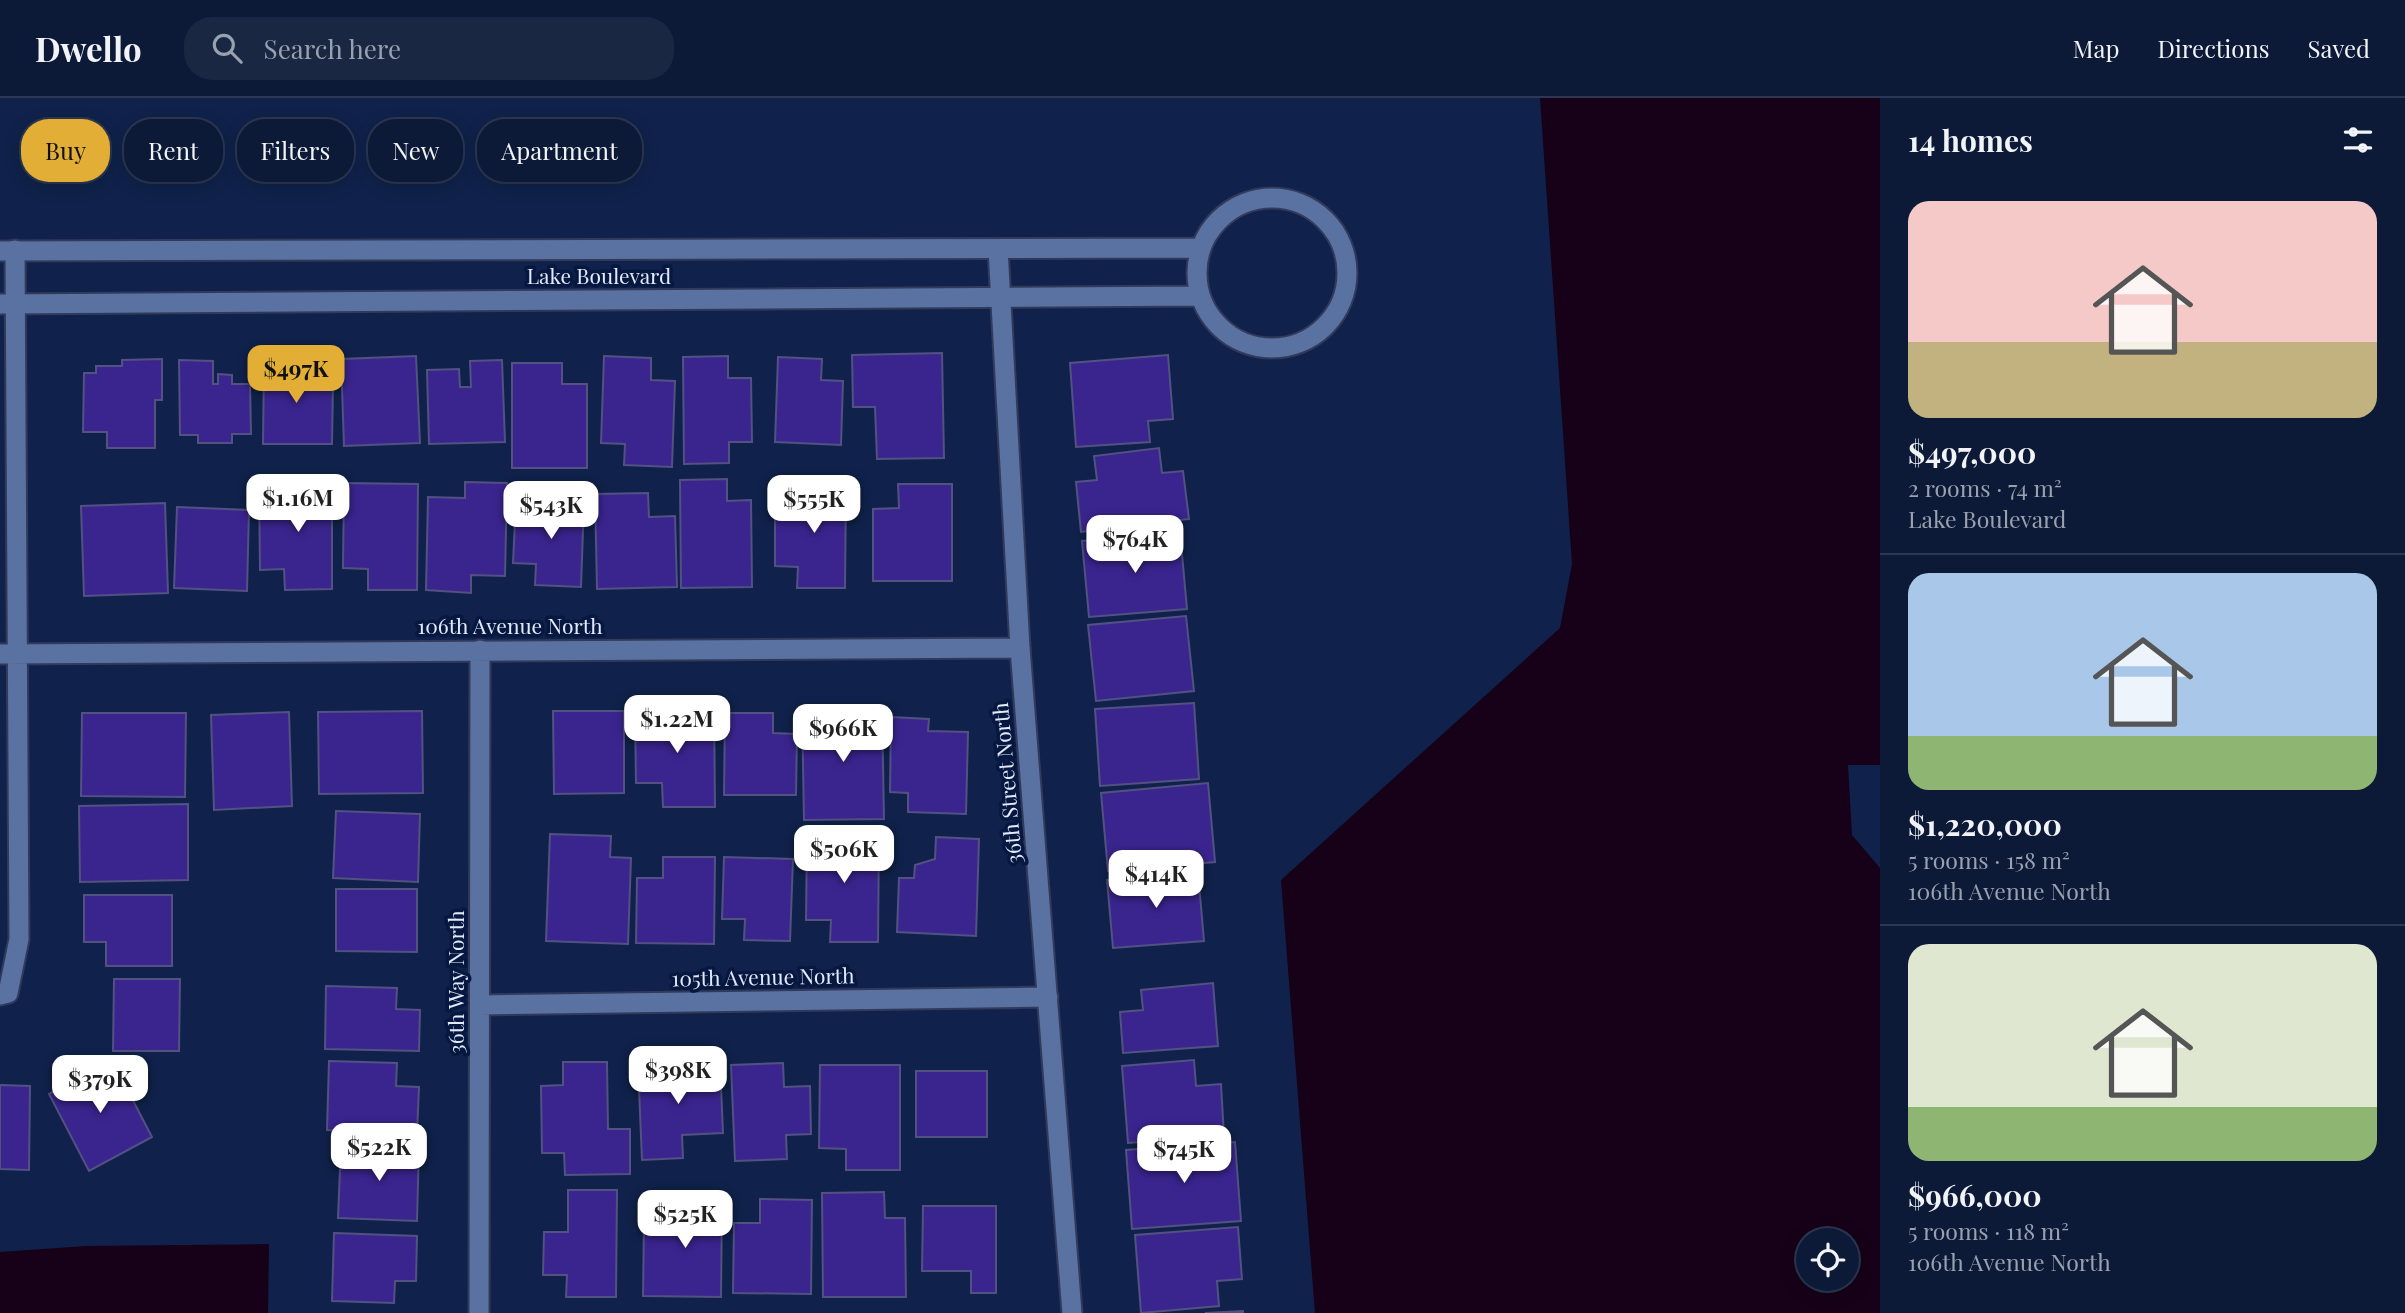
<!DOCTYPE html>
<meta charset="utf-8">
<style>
:root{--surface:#0c1a38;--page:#1a2743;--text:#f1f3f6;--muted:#9aa1ae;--line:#2c3853;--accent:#e3ae35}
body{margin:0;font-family:"Playfair Display",serif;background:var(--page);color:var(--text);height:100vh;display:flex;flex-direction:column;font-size:26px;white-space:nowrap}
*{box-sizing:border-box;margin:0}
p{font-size:23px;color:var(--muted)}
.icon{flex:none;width:38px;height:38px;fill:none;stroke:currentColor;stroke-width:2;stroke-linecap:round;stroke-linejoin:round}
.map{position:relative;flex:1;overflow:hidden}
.drawer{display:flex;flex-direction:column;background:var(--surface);width:525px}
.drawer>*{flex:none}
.top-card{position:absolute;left:21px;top:21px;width:665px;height:63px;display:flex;gap:14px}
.tools{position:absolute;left:1796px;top:1130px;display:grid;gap:14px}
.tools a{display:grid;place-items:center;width:63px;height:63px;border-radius:50%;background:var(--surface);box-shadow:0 4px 18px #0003,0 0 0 2px var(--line);font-size:35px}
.price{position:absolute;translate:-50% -60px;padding:0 16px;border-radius:14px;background:#fff;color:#222;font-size:23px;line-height:46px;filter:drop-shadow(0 2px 4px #0008)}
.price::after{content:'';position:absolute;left:50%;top:42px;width:21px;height:16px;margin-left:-10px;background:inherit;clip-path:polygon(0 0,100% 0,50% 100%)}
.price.active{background:var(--accent);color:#111}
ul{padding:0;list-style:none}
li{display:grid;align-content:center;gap:14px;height:371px;padding:0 28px}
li+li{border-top:2px solid var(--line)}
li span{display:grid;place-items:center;height:217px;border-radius:21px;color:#555}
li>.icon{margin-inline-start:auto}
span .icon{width:126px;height:126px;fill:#fffc;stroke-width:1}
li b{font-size:30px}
h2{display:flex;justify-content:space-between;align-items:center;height:84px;padding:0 28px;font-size:30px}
.tag{padding:0 24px;border-radius:28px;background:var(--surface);box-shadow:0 4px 18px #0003,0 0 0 2px var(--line);font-size:24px;line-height:63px}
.tag.active{background:var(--accent);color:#111}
header{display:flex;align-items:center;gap:42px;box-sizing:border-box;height:98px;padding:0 35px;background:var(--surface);border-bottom:2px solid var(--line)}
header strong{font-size:33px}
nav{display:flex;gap:38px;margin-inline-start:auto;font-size:24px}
.search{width:490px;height:63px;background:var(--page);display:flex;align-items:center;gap:18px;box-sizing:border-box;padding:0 24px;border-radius:28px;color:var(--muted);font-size:26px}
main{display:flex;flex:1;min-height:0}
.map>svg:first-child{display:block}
</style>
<header>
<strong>Dwello</strong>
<div class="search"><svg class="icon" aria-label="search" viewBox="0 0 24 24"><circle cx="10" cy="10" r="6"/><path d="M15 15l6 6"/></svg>Search here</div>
<nav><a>Map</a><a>Directions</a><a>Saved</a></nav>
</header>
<main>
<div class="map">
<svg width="1880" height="1215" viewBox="0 0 1880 1215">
<rect width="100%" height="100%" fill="#10224b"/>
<!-- water -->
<path fill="#160119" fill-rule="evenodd" d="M1540,0H1880V667H1848L1852,737L1880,770V1215H1315L1281,782L1560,530L1572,466ZM1808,1143H1846V1181H1808Z
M269,1146L268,1215H0V1154L86,1148Z"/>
<!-- building -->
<path fill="#3a258f" stroke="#525182" stroke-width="2" d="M942,255L944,360L877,361L875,309H853L852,257Z
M1168,257L1173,321L1148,323L1150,344L1076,349L1070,265Z
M416,258L420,345L344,348L341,261Z
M604,258L651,260V282L675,283L672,369L624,367L625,346L601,345Z
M728,258V280H751L752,344H729V365L684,366L683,259Z
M778,259L822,261L821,282L843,283L841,347L775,344Z
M162,261V302H155V350H107V334H83L84,275H96V268H122V262Z
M179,262L213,263V286H218V276L232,277V286H250L251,336H232V345H198V337H180Z
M502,262L505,344L429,346L427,272L459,271L460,289H471L470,263Z
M264,263H310V284H333L332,346H263Z
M512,265H562V286H587V370H512Z
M1159,350L1162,375L1183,373L1189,421L1081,434L1076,384L1097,382L1094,358Z
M727,381V403L751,402L752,489L681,490L680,382Z
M465,384L507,385L505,478L471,477V495L426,492L428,399L465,400Z
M799,384H846L845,490H797L798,469L775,468V405L799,406Z
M344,385L418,386L417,492H368V471L343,470Z
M332,386V491L285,492L284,471L260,472L259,388Z
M898,386H952V483H873V411L899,410Z
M648,395L649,419L675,418L677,489L597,491L595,396Z
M516,402L584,404L581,489L535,487L536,466L513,465Z
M165,405L168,495L84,498L81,408Z
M177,409L249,412L247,493L174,490Z
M1180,434L1187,511L1089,519L1082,443Z
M1186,518L1194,593L1096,603L1088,527Z
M1194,605L1199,681L1100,688L1095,611Z
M882,609L884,721L804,722L802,610Z
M714,611L715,709H663L662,685H636L635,612Z
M422,613L423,695L319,696L318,614Z
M553,613H624V695L554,696Z
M289,614L292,708L214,712L211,617Z
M82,615H186L185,699L81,698Z
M725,615H773V635L797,636L796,697H724Z
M891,619L929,621L928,633L968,634L966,716L908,714V695L890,694Z
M1208,685L1215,764L1108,773L1101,695Z
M188,706V782L80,784L79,708Z
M336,713L420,716L418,784L333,780Z
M550,736L611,738L610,759L631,760L628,846L546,843Z
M807,737H879L878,844H830L831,822H806Z
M936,739L979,741L976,838L897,834L899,780H914L915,767L935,761Z
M663,759H715L714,846L636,845L637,780H663Z
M724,759L793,761L790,843L744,842L745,821H722Z
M1198,774L1204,843L1113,850L1107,782Z
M336,791H417V854L336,853Z
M84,797H172V868H106V844H84Z
M114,881H180L179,953H113Z
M1213,885L1218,948L1123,955L1120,914L1143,912L1141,892Z
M326,888L397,890L396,911L420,912L419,953L325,951Z
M112,962L152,1039L89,1073L49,996Z
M1194,962L1196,988L1221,986L1224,1038L1128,1045L1122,968Z
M329,963L397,965L396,988L419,989L417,1036L327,1032Z
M563,964H607L608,1031H630V1076L565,1077L564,1055H542L541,988L563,987Z
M720,964L723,1035L682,1037L683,1060L642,1062L638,967Z
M783,965L784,989L810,988L811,1036L786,1037L787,1061L735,1063L731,967Z
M820,967H900V1072H846V1051L819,1050Z
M916,973H987V1039H916Z
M0,987L30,988L29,1072L0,1071Z
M1235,1044L1241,1123L1132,1131L1126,1052Z
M341,1047L419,1049L417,1123L338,1120Z
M568,1092H617L616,1199H566L567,1177H543L544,1134H568Z
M884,1094L885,1120H905L906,1199H823L822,1095Z
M671,1098H722L721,1199L643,1198L644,1123H670Z
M760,1101L812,1102L811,1196L733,1195L734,1125H760Z
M923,1108H996V1195H971V1173H922Z
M1238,1129L1242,1181L1217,1183L1219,1208L1141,1215L1135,1137Z
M334,1135L417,1138L416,1183H395L394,1205L332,1203Z
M1243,1213V1215H1205Z"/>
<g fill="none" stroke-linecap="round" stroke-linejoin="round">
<!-- minor casing -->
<g stroke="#323a5c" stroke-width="23">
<path id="minor" d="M998,151L1020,550L1072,1215
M0,556L1020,550
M0,897L8,895L19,841L15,152
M480,907L1048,899
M479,1215L480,552"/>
</g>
<!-- tertiary casing -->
<g stroke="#323a5c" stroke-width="23">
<path id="tertiary" d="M1197 175a75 75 0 1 1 150 0a75 75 0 1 1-150 0Z
M0,153L1198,150
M0,206L1199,198"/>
</g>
<!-- minor -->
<use href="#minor" stroke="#5a72a1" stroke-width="19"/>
<!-- tertiary -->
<use href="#tertiary" stroke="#5a72a1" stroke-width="19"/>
</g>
<g text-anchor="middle" stroke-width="7" stroke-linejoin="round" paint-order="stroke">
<!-- street labels -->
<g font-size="21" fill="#e1e9fa" stroke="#071840">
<text x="599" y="186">Lake Boulevard</text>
<text x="510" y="536">106th Avenue North</text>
<text transform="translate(1008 685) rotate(-95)" y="7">36th Street North</text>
<text transform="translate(763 880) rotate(-1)" y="7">105th Avenue North</text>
<text transform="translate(457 884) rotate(-90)" y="7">36th Way North</text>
</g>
</g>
</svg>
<div class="tools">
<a><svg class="icon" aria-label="locate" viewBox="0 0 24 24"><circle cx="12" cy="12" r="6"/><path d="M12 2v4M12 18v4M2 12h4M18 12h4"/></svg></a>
</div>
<b class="price active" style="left:296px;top:307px">$497K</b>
<b class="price" style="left:298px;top:436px">$1.16M</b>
<b class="price" style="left:814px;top:437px">$555K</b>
<b class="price" style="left:551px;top:443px">$543K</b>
<b class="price" style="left:1135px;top:477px">$764K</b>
<b class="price" style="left:677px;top:657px">$1.22M</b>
<b class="price" style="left:843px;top:666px">$966K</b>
<b class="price" style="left:844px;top:787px">$506K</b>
<b class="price" style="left:1156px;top:812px">$414K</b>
<b class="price" style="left:678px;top:1008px">$398K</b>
<b class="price" style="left:100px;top:1017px">$379K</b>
<b class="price" style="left:379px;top:1085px">$522K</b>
<b class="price" style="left:1184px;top:1087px">$745K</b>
<b class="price" style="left:685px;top:1152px">$525K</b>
<div class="top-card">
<a class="tag active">Buy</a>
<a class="tag">Rent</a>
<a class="tag">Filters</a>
<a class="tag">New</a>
<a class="tag">Apartment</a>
</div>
</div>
<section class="drawer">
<h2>14 homes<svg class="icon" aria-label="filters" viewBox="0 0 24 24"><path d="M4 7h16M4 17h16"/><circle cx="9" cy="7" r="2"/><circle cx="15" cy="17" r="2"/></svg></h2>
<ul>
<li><span style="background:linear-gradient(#f6c9c9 65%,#c2b280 0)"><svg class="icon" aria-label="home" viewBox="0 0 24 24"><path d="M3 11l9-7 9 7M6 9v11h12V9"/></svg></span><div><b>$497,000</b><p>2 rooms · 74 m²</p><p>Lake Boulevard</p></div></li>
<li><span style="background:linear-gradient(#a9c7e8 75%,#8fb573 0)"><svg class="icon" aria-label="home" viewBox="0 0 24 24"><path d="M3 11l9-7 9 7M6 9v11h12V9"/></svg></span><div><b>$1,220,000</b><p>5 rooms · 158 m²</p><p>106th Avenue North</p></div></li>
<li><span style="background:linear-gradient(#dfe7d0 75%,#8fb573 0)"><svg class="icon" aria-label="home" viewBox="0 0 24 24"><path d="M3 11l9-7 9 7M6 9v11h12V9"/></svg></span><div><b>$966,000</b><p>5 rooms · 118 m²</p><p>106th Avenue North</p></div></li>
</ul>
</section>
</main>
